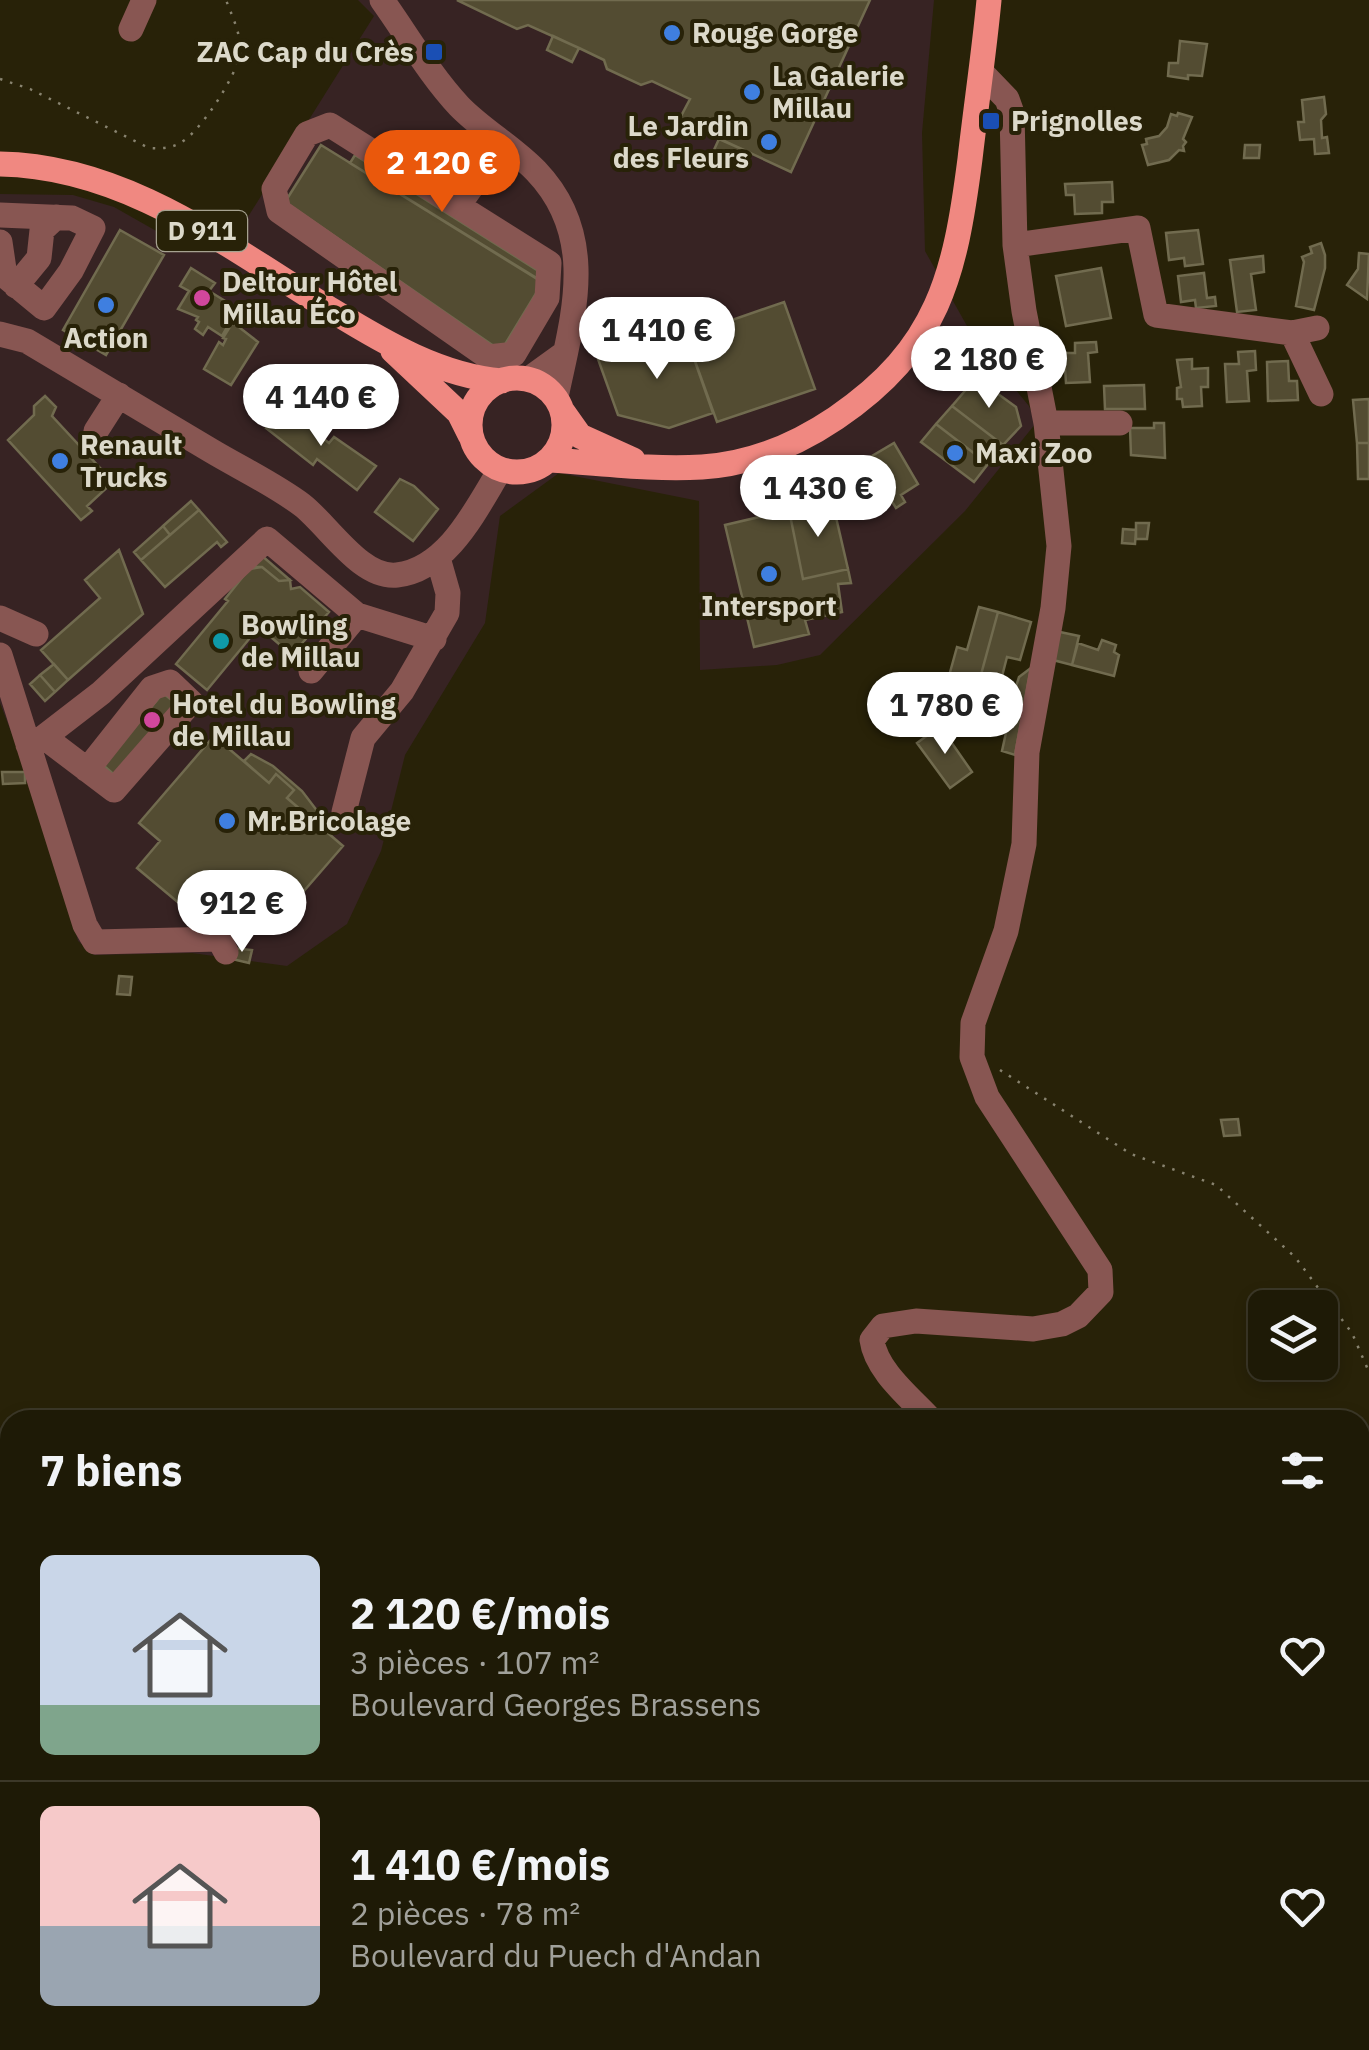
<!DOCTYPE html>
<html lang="fr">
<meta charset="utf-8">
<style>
:root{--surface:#1e1a06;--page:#2b2714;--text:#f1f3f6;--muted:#a1a19b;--line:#3c3828;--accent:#ea580c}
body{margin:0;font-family:"IBM Plex Sans",sans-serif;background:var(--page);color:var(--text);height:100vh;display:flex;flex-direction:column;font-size:38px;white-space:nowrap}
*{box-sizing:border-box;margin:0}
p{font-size:32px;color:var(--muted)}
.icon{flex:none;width:55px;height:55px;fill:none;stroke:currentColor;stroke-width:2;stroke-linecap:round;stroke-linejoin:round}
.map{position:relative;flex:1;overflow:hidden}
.panel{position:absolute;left:0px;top:1410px;width:1370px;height:640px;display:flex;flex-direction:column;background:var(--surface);border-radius:30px 30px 0 0;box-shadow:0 5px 15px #0003,0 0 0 2px var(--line)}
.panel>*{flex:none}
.buttons{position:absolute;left:1248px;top:1290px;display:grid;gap:20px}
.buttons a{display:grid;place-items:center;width:90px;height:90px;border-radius:15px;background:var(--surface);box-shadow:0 5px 15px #0003,0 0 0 2px var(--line);font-size:50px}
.price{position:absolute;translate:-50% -85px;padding:0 22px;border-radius:35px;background:#fff;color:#222;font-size:32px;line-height:65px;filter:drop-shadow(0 2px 5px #0008)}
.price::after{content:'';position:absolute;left:50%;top:60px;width:30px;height:22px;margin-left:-15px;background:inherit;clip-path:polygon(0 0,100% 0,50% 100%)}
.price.selected{background:var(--accent);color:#fff}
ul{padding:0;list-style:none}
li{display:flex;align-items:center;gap:30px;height:250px;padding:0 40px}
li+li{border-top:2px solid var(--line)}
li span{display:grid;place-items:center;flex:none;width:280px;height:200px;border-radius:15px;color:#555}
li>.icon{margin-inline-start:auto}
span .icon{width:120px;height:120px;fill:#fffc;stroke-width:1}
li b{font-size:42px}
h2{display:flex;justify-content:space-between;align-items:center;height:120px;padding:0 40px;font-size:42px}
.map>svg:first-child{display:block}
</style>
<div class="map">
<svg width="1369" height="2050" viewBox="0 0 1369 2050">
<rect width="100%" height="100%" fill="#282208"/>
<!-- commercial -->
<path fill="#372323" d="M358,0H934L922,133L925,251L976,342L1029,406L1036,423L965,511L820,655L777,665L700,670L699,501L559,473L500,516L485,623L405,755L381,851L347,924L287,966L192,953L94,955L78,941L53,841L0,703V194L73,195L114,207L181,245L241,228L374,16Z"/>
<!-- green -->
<path fill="#00381a" d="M1360,1510L1369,1520V1682L1360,1677Z"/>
<!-- building -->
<path fill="#534c32" stroke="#716b4f" stroke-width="2.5" d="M457,0H870L791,172L679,120L690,99L652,81L641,85L607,69L604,60L579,48L528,25L517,29Z
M553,36L579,48L572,62L547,50Z
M1180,41L1207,44L1202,76L1188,75V79L1168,76L1169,63H1178Z
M1324,97L1326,114L1321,120L1322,138L1327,137L1329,153L1315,154L1314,139L1300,140L1298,122H1304L1302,100Z
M1178,113L1192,117L1183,139L1186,142L1183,146L1184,151L1179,150L1169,160L1148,165L1142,145L1147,144L1146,139L1159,136L1167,127L1171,114L1177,116Z
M719,139L744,150L738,163L713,152Z
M321,145L543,282L501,351L285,202Z
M1245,145H1260L1259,158H1244Z
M355,155L540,272L537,279L350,163Z
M1112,182L1113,202H1102V213L1075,214L1074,195H1066L1065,184Z
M120,230L164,255L106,355L63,330Z
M1198,230L1203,264L1185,266L1184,258L1169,260L1166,233Z
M1321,243L1325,255V268L1314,310L1296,306L1304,262L1302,257L1312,253L1310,247Z
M1359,253L1369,254L1367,299L1347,285L1358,269Z
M1263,256L1264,272L1251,274L1256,310L1237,312L1230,260Z
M191,268L215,283L209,291L238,309L231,321L258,342L231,385L204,369L219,342L223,345L226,339L223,338L231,325L229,324L222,336L208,327L203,335L195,329L199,322L196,320L198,317L178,309L189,291L180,286Z
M1101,268L1111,318L1066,326L1056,276Z
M1204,273L1207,298L1215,297L1216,306L1196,308L1195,300L1181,302L1178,276Z
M784,302L815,389L717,422L686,336Z
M684,330L713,413L669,428L618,415L598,359Z
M1096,342L1097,352L1088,353L1090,382L1066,383L1064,353H1075V343Z
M1255,351L1256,370L1247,371L1249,401L1227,402L1225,364H1239L1238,352Z
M1192,359V369L1208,368V387H1201L1202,406L1183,407L1182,399H1177V388L1181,387L1177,360Z
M1288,361L1289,381H1297L1298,400L1268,401L1267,362Z
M976,378L1016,407L1021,426L1003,445L952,406Z
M1144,385L1145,409H1105L1104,386Z
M45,396L56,407L52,416L113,482L87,506L92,511L81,520L8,440L34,415V406Z
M1369,399V443H1357L1353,400Z
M952,406L1003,445L988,464L936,424Z
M283,407L329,443L334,437L376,466L357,490L317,459L313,465L266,428Z
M1154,423H1164L1165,458L1131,455L1130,428H1154Z
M936,424L988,464L974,482L921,442Z
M894,443L918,484L901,495L905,502L896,508L891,500L875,510L850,469Z
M1357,443H1369V479H1358Z
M400,479L414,486L438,509L413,541L375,512Z
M832,500L848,569L803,579L789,510Z
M191,501L199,510L170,535L163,526Z
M199,510L227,542L221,547L217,542L165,587L141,560Z
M789,510L803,579L848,569L851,583L838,584L842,612L805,620L809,634L754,647L725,525Z
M1136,523H1149L1147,539H1136Z
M163,526L170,535L141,560L134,552Z
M1123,529L1136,530L1135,544L1122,543Z
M119,550L143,614L68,680L41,650L100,598L85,580Z
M261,555L290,580L279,581L262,567H254Z
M262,567L279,581L290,580L291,589L300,587L329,612L292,655L259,627L207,690L176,664L228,601L225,599L249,569Z
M979,607L998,612L979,682L949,676L957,647L967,650Z
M998,612L1031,622L1020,660L1007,657L999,688L979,682Z
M1060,632L1079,636L1072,665L1053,660Z
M1102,640L1116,645L1114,652L1119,655L1114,676L1072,665L1078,643L1098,650Z
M54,664L68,680L55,692L40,675Z
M1031,668L1015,755L1002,751L1009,719L1006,718L1019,677Z
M40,675L55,692L45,701L30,684Z
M958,676L999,688L995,705L953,694Z
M163,693L179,706L119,779L103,765Z
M940,726L972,772L950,788L917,743Z
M214,736L269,783L276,774L294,790L287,798L343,846L290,907L180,904L137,868L160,841L139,823Z
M251,754L273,766L302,791L318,812L312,820L287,798L294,790L276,774L269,783L244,761Z
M2,772H25V783L3,784Z
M232,948L252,950L249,963L232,959Z
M119,976L132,977L130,995L117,994Z
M1238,1119L1240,1135L1224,1136L1221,1120Z
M398,2040H461L452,2050H388Z"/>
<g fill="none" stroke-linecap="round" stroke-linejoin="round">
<!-- path -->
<path stroke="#88836f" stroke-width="2.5" stroke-dasharray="2.5 8" stroke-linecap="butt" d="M0,79L30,89L149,148C164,149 174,148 186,139C204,125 237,75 240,53C242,36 232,16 226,0
M1000,1070L1131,1154L1216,1185L1295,1257L1352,1333L1369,1372"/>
<!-- minor -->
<path stroke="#885652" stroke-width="25" d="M382,0C407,35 430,75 459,106C482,130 513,147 536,171C600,238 572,319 556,397
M131,29L144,0
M330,125L549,263L547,298L514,354L488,357L279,211L274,189L307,134Z
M460,203L503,143
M0,215L72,218L93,228L71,271L44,308L5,276L0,242
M1015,245L1138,228L1156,315L1292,333L1321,394
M16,286L39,258L42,230L56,217
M1292,333L1317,328
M0,334L27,341C88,377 149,414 210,450C240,468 274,484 302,505C329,526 361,579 397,575C448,569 476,509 500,470
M529,379L565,353
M1046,423H1120
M96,431L119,395
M0,618L36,634
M0,655L85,925L95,942L219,939L226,952
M311,671L357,615
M44,737L114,790L191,702L170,682L152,688L87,770
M28,745L44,737L101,693L267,539L357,615L434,639
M344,812L363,738L402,691L447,613L448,593L438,558
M931,1420C911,1398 876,1371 872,1340L883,1326L916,1321L1033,1329L1062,1324L1078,1316L1101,1292L1100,1270L987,1097L972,1057L973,1023L1006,931L1024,844L1027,752L1053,608L1059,546L1046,423L1024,311L1015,245L1012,113L1007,99L982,73
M0,1827H10"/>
<!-- major -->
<path stroke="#f08881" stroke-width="25" d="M0,164C127,166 230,248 333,311C385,343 441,376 502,381
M393,351L459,413L470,435
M470 425a47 47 0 1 1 94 0a47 47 0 1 1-94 0Z
M563,412L580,436L633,460
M550,460C601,463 651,470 702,467C750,464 796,445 836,418C939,348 955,275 970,159C976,106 984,53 989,0"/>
</g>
<!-- markers -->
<g fill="#3f7fe0" stroke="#282208" stroke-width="4">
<circle cx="672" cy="33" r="10"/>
<circle cx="752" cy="92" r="10"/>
<circle cx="769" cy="142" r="10"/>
<circle cx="106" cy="305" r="10"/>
<circle cx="955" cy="453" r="10"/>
<circle cx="60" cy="461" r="10"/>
<circle cx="769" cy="574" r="10"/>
<circle cx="227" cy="821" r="10"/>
</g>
<g fill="#1a4fb4" stroke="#282208" stroke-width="4">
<rect x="424" y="42" width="20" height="20" rx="5"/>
<rect x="981" y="111" width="20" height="20" rx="5"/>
</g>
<g fill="#d1479c" stroke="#282208" stroke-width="4">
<circle cx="202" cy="298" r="10"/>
<circle cx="152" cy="720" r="10"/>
</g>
<circle fill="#0f9aa8" stroke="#282208" stroke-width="4" cx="221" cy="641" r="10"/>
<g text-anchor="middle" stroke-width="8" stroke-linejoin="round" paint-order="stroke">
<!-- shield labels -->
<rect fill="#282208" stroke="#a6a290" stroke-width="2.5" x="157" y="211" width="90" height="40" rx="8"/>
<g font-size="25" font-weight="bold" fill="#dcd9ca">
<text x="202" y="240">D 911</text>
</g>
<!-- poi labels -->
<g font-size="28" font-weight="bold" fill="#dcd9ca" stroke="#282208" text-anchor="start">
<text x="692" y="43">Rouge Gorge</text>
<text x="414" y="62" text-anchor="end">ZAC Cap du Crès</text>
<text x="772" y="86">La Galerie<tspan x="772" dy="32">Millau</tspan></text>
<text x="1011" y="131">Prignolles</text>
<text x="749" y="136" text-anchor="end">Le Jardin<tspan x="749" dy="32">des Fleurs</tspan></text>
<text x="222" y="292">Deltour Hôtel<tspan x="222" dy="32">Millau Éco</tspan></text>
<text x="106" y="348" text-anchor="middle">Action</text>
<text x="80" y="455">Renault<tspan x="80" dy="32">Trucks</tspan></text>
<text x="975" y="463">Maxi Zoo</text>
<text x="769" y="616" text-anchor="middle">Intersport</text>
<text x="241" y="635">Bowling<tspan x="241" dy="32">de Millau</tspan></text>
<text x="172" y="714">Hotel du Bowling<tspan x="172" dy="32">de Millau</tspan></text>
<text x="247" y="831">Mr.Bricolage</text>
</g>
</g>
</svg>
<div class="buttons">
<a><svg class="icon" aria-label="layers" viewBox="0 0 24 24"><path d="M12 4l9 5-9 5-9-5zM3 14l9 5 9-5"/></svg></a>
</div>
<b class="price selected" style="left:442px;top:215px">2 120 €</b>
<b class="price" style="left:657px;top:382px">1 410 €</b>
<b class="price" style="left:989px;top:411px">2 180 €</b>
<b class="price" style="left:321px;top:449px">4 140 €</b>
<b class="price" style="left:818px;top:540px">1 430 €</b>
<b class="price" style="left:945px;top:757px">1 780 €</b>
<b class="price" style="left:242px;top:955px">912 €</b>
<section class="panel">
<h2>7 biens<svg class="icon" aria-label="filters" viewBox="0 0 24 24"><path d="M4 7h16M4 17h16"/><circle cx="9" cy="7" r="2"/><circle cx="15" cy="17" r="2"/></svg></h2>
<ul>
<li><span style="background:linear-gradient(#c9d6e8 75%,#7fa58c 0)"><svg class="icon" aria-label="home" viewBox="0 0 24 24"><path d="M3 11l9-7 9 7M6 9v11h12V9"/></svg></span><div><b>2 120 €/mois</b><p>3 pièces · 107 m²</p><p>Boulevard Georges Brassens</p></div><svg class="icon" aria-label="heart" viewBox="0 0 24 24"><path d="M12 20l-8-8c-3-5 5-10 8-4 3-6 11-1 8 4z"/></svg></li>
<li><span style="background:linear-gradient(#f6c9c9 60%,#9aa5b1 0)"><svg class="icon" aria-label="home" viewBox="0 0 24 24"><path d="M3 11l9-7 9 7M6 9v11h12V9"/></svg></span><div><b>1 410 €/mois</b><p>2 pièces · 78 m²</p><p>Boulevard du Puech d'Andan</p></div><svg class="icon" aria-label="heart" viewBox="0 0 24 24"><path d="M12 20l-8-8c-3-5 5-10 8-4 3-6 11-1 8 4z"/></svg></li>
</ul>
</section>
</div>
